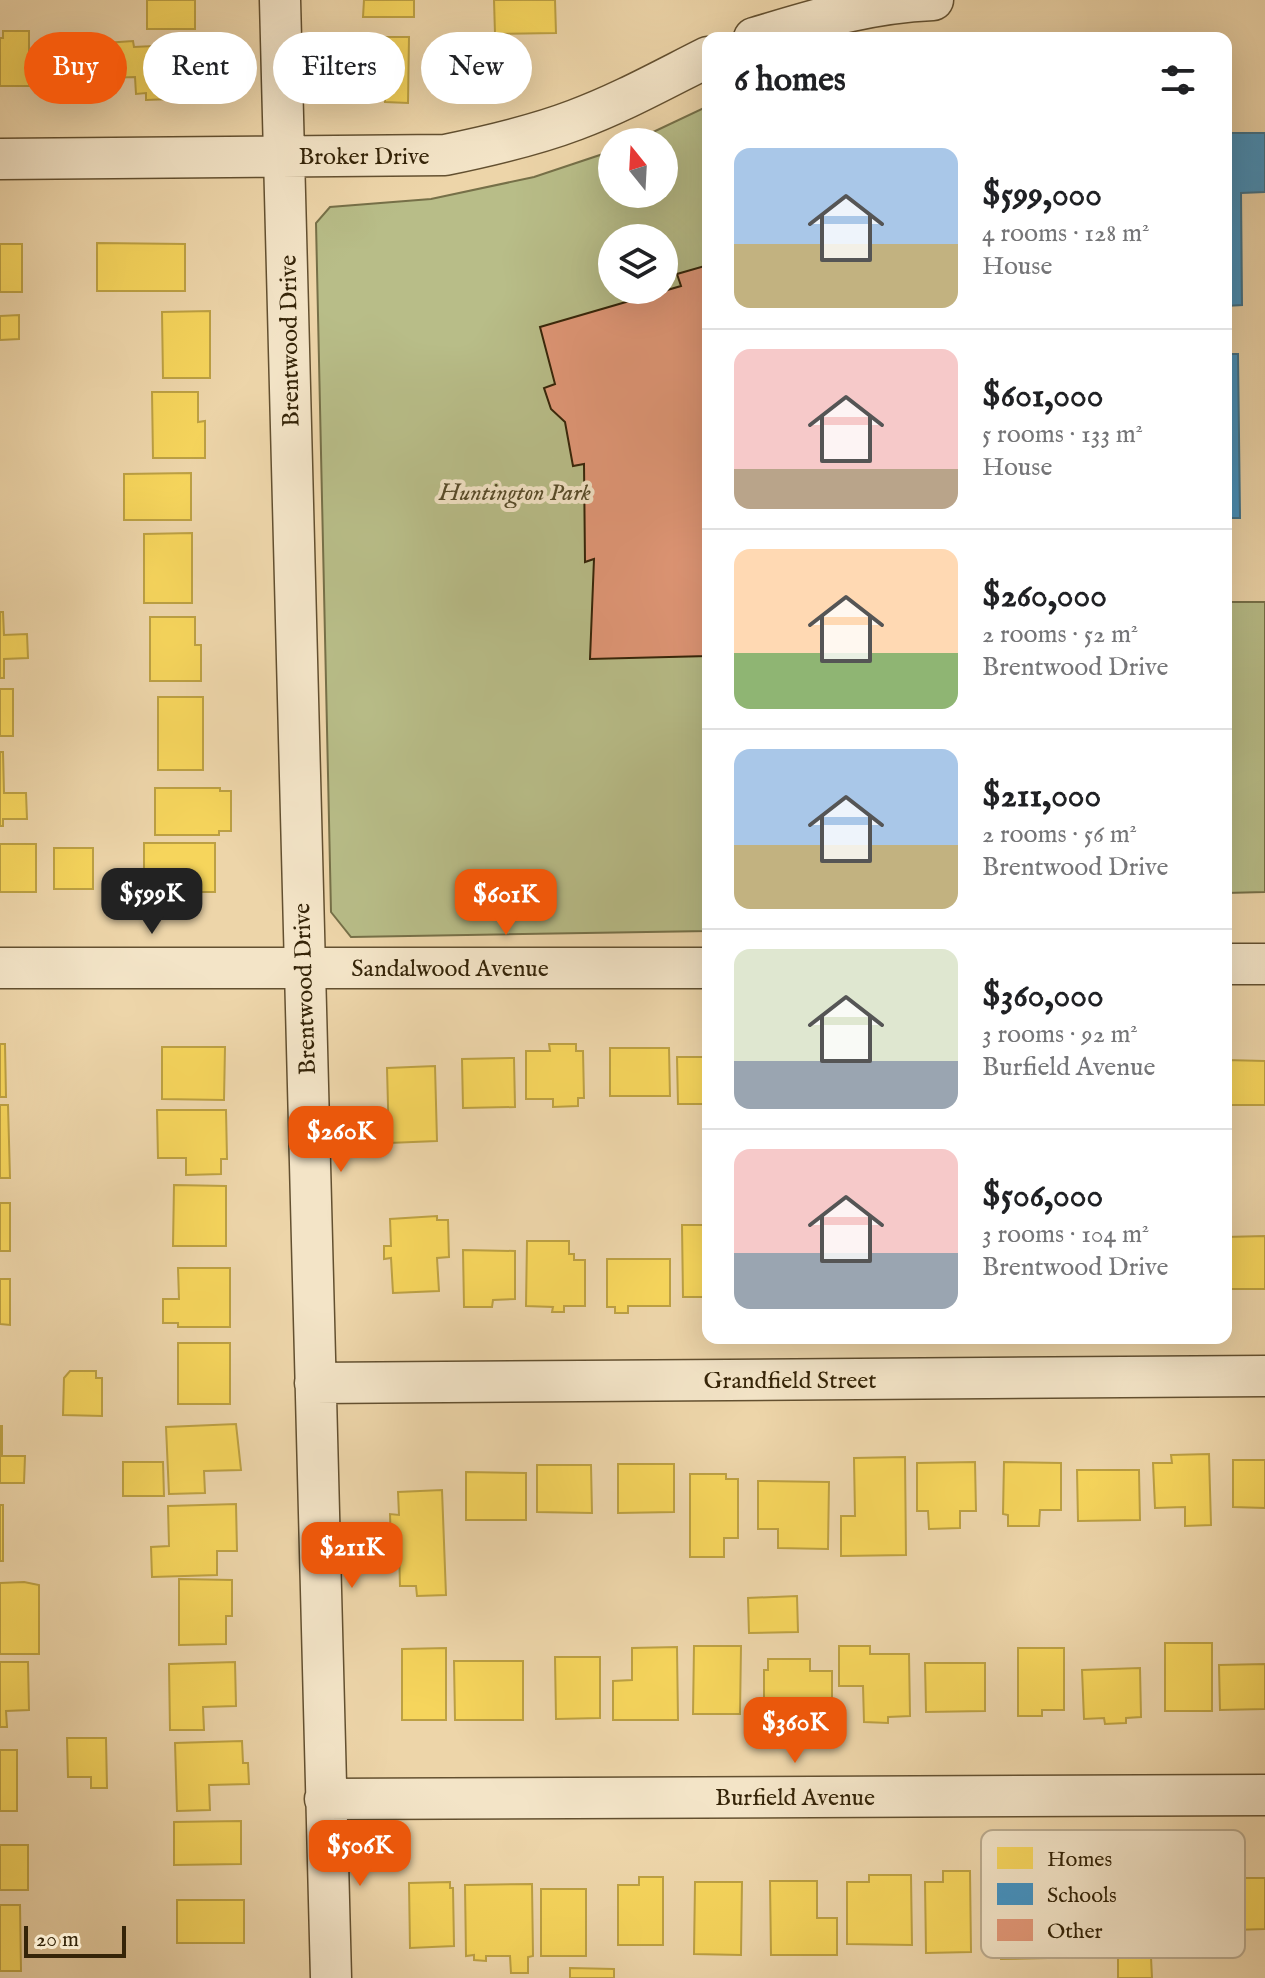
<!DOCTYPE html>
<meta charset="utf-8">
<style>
:root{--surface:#fff;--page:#f6f6f6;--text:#202124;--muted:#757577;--line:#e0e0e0;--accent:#ea580c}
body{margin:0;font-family:"IM FELL English",serif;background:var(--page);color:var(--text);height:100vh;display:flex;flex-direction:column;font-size:30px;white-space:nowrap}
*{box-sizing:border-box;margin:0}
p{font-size:26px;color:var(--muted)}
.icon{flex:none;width:44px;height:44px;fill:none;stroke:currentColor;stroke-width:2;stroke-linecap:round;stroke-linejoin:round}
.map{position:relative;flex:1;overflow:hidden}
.panel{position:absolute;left:702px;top:32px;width:530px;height:1312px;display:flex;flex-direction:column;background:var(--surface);border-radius:16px;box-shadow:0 8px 32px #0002}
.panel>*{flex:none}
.hud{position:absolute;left:24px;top:32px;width:558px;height:72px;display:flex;gap:16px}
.needle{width:52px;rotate:342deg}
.buttons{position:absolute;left:598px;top:128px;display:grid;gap:16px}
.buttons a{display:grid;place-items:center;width:80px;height:80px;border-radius:50%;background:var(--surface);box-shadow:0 8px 32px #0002;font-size:40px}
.scale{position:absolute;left:24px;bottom:20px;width:102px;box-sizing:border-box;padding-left:8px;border:4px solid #352408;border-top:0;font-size:22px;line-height:28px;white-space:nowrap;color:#352408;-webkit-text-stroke:6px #f3e4c7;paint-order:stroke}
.price{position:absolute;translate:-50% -68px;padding:0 18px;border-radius:16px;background:var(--accent);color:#fff;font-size:26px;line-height:52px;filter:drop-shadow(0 2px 4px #0008)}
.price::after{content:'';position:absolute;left:50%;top:48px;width:24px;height:18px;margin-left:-12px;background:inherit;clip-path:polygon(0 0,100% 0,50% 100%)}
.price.on{background:#222;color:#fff}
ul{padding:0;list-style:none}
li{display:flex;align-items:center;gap:24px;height:200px;padding:0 32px}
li+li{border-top:2px solid var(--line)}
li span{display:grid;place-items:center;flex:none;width:224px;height:160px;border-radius:16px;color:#555}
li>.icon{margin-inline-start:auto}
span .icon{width:96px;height:96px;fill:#fffc;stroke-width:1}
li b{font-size:34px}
h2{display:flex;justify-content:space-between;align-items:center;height:96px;padding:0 32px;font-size:34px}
.chip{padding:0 28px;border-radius:36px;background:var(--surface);box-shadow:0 8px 32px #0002;font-size:28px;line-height:72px}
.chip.on{background:var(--accent);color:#fff}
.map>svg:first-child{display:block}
</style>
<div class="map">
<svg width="1265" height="1978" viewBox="0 0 1265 1978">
<rect width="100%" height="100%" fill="#edd5a9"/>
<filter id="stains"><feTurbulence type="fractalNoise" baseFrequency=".0025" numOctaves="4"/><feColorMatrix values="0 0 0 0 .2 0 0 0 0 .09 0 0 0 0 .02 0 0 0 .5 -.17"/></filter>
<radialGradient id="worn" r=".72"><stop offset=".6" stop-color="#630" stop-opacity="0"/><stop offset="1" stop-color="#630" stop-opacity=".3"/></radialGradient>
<!-- green -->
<path fill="#b8bd88" stroke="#767048" stroke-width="2" fill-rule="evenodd" d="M708,106V931L351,937L331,912L316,223L330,207L431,199L534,177L612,151V194H664V142H632ZM612,238H664V290H612Z
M1226,602H1265V892L1226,893Z"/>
<!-- homes -->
<path fill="#f6d55c" stroke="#bca043" stroke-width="2" d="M147,0H195V29H147Z
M364,0H414V17H363Z
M494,0H555L556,33L495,34Z
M3,31H29V86H0V38H3Z
M364,37H409L408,103L385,102V92H364Z
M133,41L134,47L195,44L198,98L146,100V93L136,94L135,77L107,78L105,43Z
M97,243L185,244V291H97Z
M0,244H22V292H0Z
M210,311V378H163L162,312Z
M19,315V339L0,340V316Z
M152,392H198V422L205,421V458H153Z
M191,473V520H124V474Z
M192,533V603H144V534Z
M0,612H3L4,635L27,634L28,658L4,659V678H0Z
M150,617H195V645H201V681H150Z
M0,689H13V736H0Z
M158,697H203V770H158Z
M0,752H3L4,793H26L27,819H3V826H0Z
M155,788H220V791H231V831H219V835H155Z
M144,843H215V892H144Z
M0,844H36V892H0Z
M54,848H93V889H54Z
M0,1044H5L6,1097H0Z
M549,1044H576V1051H583L584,1098H578V1106L553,1107V1099H526V1051H550Z
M162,1047H225L224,1100L162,1099Z
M610,1048H669L670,1096H610Z
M677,1057H708V1110H703V1104H678Z
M514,1058L515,1107L463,1108L462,1059Z
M1226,1060L1265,1061V1105H1229V1126H1226Z
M435,1066L437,1141L389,1143L387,1068Z
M0,1105H8L10,1178H0Z
M157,1110H226L227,1159H221V1174L186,1175V1158H158Z
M174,1185L226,1186V1246H173Z
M0,1203H10V1251H0Z
M437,1216V1220H448L449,1257L437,1258L439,1291L393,1293L391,1258L384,1259V1246H391L390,1219Z
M682,1225H708V1303H703V1297H683Z
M1265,1236V1289H1226V1237Z
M527,1241H569V1254H574V1260H585V1306H564V1312H552L553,1307L526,1306Z
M463,1250L515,1251V1299L493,1300L492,1307H464Z
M607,1259H670V1306H628V1313H615V1307H607Z
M178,1268H230V1327H178V1323H163V1299H179Z
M0,1279H10V1325L0,1324Z
M178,1343H230V1404H178Z
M70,1371H96V1378H102V1416L63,1415L64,1378Z
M236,1424L241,1470L204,1471L205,1493L169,1494L166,1427Z
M0,1426H2V1456H25L24,1483H0Z
M1209,1454L1211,1525L1185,1526V1507L1155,1508L1153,1463H1172L1171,1455Z
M905,1457L906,1555L841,1556V1516H855L854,1458Z
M1233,1460H1265V1508L1233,1507Z
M123,1462H163L164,1496H123Z
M975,1462L976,1511H960V1528L929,1529L928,1511H917V1463Z
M1004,1462L1061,1463V1510H1040L1039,1526H1008V1515L1003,1514Z
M618,1464H674V1512L618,1513Z
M537,1465H591L592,1513L537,1512Z
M1077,1470H1139L1140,1520L1078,1521Z
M466,1472L526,1473V1520H466Z
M690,1474H726V1479H738V1538H724V1557H690Z
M758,1481L829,1482L828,1549L778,1548V1529H758Z
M442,1490L446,1595L417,1596L416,1586H400L399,1547L391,1548L390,1514L399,1515L398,1492Z
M236,1504L237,1551H217V1575L152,1577L151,1547L169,1546L168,1506Z
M0,1505H3V1561H0Z
M179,1579L232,1580V1616H226V1644L179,1645Z
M24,1582L39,1585V1654H0V1583Z
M797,1596L798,1632L749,1633L748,1598Z
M1165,1643H1212V1711H1165Z
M694,1646H741L740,1714H693Z
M839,1646H870V1654H909L910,1716L888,1717V1723L864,1722L863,1686H839Z
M677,1647L678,1720H613V1681L632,1680V1648Z
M446,1648V1720H402V1649Z
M1018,1648H1064V1710H1042V1716H1018Z
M555,1657H600V1718L556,1719Z
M768,1659H810V1671H832V1719H764V1670H768Z
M454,1661H523V1720H455Z
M0,1662H28L29,1710L6,1711L7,1727H0Z
M235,1662L236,1706L203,1707L204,1730H170L169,1664Z
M925,1663H985V1711L926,1712Z
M1265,1664V1709L1220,1710L1219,1665Z
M1140,1668L1141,1717L1126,1718V1723L1105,1724L1104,1718L1084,1719L1082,1670Z
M67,1738H106L107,1788H91V1777H68Z
M242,1741L243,1763H248L249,1784L209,1785L210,1810L177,1811L175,1743Z
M0,1750H17V1811H0Z
M241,1821V1864L174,1865V1822Z
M0,1845H28V1890H0Z
M943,1871H970L971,1952L926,1953L925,1882H943Z
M869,1875H911L912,1945L847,1944V1882H869Z
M639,1877H663V1945H618V1885H639Z
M1232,1878H1265V1929L1234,1930Z
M770,1881H817V1918H837V1955H771Z
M450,1882V1888H453L454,1946L410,1948L409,1883Z
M695,1882H742L741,1955L694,1954Z
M532,1884L533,1956L528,1957V1973H511L510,1956H486V1961L474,1960V1955L466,1956L465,1885Z
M1046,1884L1047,1958L1001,1959L1000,1885Z
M541,1889H586V1956H541Z
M177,1900H244V1943H177Z
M0,1905H20L21,1971H0Z
M1151,1957L1152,1978H1118V1958Z
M570,1968L614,1969V1978H570Z"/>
<!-- schools -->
<path fill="#4393c3" stroke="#3f728b" stroke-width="2" d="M1226,133H1265V192L1241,193L1242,305L1226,306Z
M1226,354H1238L1240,518H1226Z"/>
<!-- building -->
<path fill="#e19777" stroke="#352408" stroke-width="2" d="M708,265V656L590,659L594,559L585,562L584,464L573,466L565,422L551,409L544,388L555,384L540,327L681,286L677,274Z"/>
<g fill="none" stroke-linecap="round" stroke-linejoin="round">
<!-- street casing -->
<g stroke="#635030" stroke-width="43">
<path id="street" d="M280,0L331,1978
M754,38C818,19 866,3 933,0
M0,159L445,155C489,146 533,136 575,120C621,103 664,79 708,57
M1226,964H1265
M0,968H708
M315,1383L1265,1376
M325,1799L1265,1795"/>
</g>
<!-- street -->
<use href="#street" stroke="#f3e4c7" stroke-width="40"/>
</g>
<g text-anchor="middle" stroke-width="8" stroke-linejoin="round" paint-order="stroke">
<!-- street labels -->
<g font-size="24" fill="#352408" stroke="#f3e4c7">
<text x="364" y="164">Broker Drive</text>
<text transform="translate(289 341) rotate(-91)" y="8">Brentwood Drive</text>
<text x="450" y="976">Sandalwood Avenue</text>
<text transform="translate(304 989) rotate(-92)" y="8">Brentwood Drive</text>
<text x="790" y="1388">Grandfield Street</text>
<text x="795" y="1805">Burfield Avenue</text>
</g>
<!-- park labels -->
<g font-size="24" font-style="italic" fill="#564a28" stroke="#f3e4c7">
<text x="515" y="500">Huntington Park</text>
</g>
</g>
<!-- legend -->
<rect x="981" y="1830" width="264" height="128" rx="12" fill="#f3e4c7" stroke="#baaa8e" stroke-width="2"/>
<rect x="997" y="1847" width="36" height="22" fill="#f6d55c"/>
<rect x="997" y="1883" width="36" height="22" fill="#4393c3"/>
<rect x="997" y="1919" width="36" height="22" fill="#e19777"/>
<g font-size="22" fill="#352408">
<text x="1047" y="1866">Homes</text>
<text x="1047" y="1902">Schools</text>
<text x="1047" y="1938">Other</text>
</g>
<rect width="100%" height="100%" filter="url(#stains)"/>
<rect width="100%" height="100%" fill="url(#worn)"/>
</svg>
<div class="buttons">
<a><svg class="needle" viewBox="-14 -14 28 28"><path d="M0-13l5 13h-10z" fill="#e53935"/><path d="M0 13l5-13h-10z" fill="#757577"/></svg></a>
<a><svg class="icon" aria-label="layers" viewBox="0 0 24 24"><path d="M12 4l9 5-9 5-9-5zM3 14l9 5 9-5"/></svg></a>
</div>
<div class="scale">20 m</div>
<b class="price on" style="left:152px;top:936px">$599K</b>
<b class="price" style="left:506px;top:937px">$601K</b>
<b class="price" style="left:341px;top:1174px">$260K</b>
<b class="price" style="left:352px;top:1590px">$211K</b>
<b class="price" style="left:795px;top:1765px">$360K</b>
<b class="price" style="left:360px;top:1888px">$506K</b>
<div class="hud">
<a class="chip on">Buy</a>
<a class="chip">Rent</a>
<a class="chip">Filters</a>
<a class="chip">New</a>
</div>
<section class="panel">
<h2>6 homes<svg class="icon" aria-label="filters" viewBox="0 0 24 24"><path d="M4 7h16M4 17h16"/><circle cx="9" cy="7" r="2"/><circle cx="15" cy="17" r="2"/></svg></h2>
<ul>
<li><span style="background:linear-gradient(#a9c7e8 60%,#c2b280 0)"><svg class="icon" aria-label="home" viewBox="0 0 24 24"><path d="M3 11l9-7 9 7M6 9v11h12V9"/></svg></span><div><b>$599,000</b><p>4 rooms · 128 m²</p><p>House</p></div></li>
<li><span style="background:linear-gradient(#f6c9c9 75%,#b9a48a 0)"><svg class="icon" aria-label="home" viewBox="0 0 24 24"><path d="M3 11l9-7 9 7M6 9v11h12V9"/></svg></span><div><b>$601,000</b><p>5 rooms · 133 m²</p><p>House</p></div></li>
<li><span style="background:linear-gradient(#ffd9b3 65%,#8fb573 0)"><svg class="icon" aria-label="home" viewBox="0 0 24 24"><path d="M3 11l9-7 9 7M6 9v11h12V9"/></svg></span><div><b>$260,000</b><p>2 rooms · 52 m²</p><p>Brentwood Drive</p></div></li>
<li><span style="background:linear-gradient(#a9c7e8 60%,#c2b280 0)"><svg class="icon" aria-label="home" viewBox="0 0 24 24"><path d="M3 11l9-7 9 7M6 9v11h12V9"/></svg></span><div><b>$211,000</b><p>2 rooms · 56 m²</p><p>Brentwood Drive</p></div></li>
<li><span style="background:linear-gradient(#dfe7d0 70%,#9aa5b1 0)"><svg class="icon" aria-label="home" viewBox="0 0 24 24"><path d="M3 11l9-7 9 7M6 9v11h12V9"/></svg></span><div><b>$360,000</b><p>3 rooms · 92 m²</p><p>Burfield Avenue</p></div></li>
<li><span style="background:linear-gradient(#f6c9c9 65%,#9aa5b1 0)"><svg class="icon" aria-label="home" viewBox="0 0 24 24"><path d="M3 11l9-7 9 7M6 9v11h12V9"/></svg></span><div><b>$506,000</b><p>3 rooms · 104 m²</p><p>Brentwood Drive</p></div></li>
</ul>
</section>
</div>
